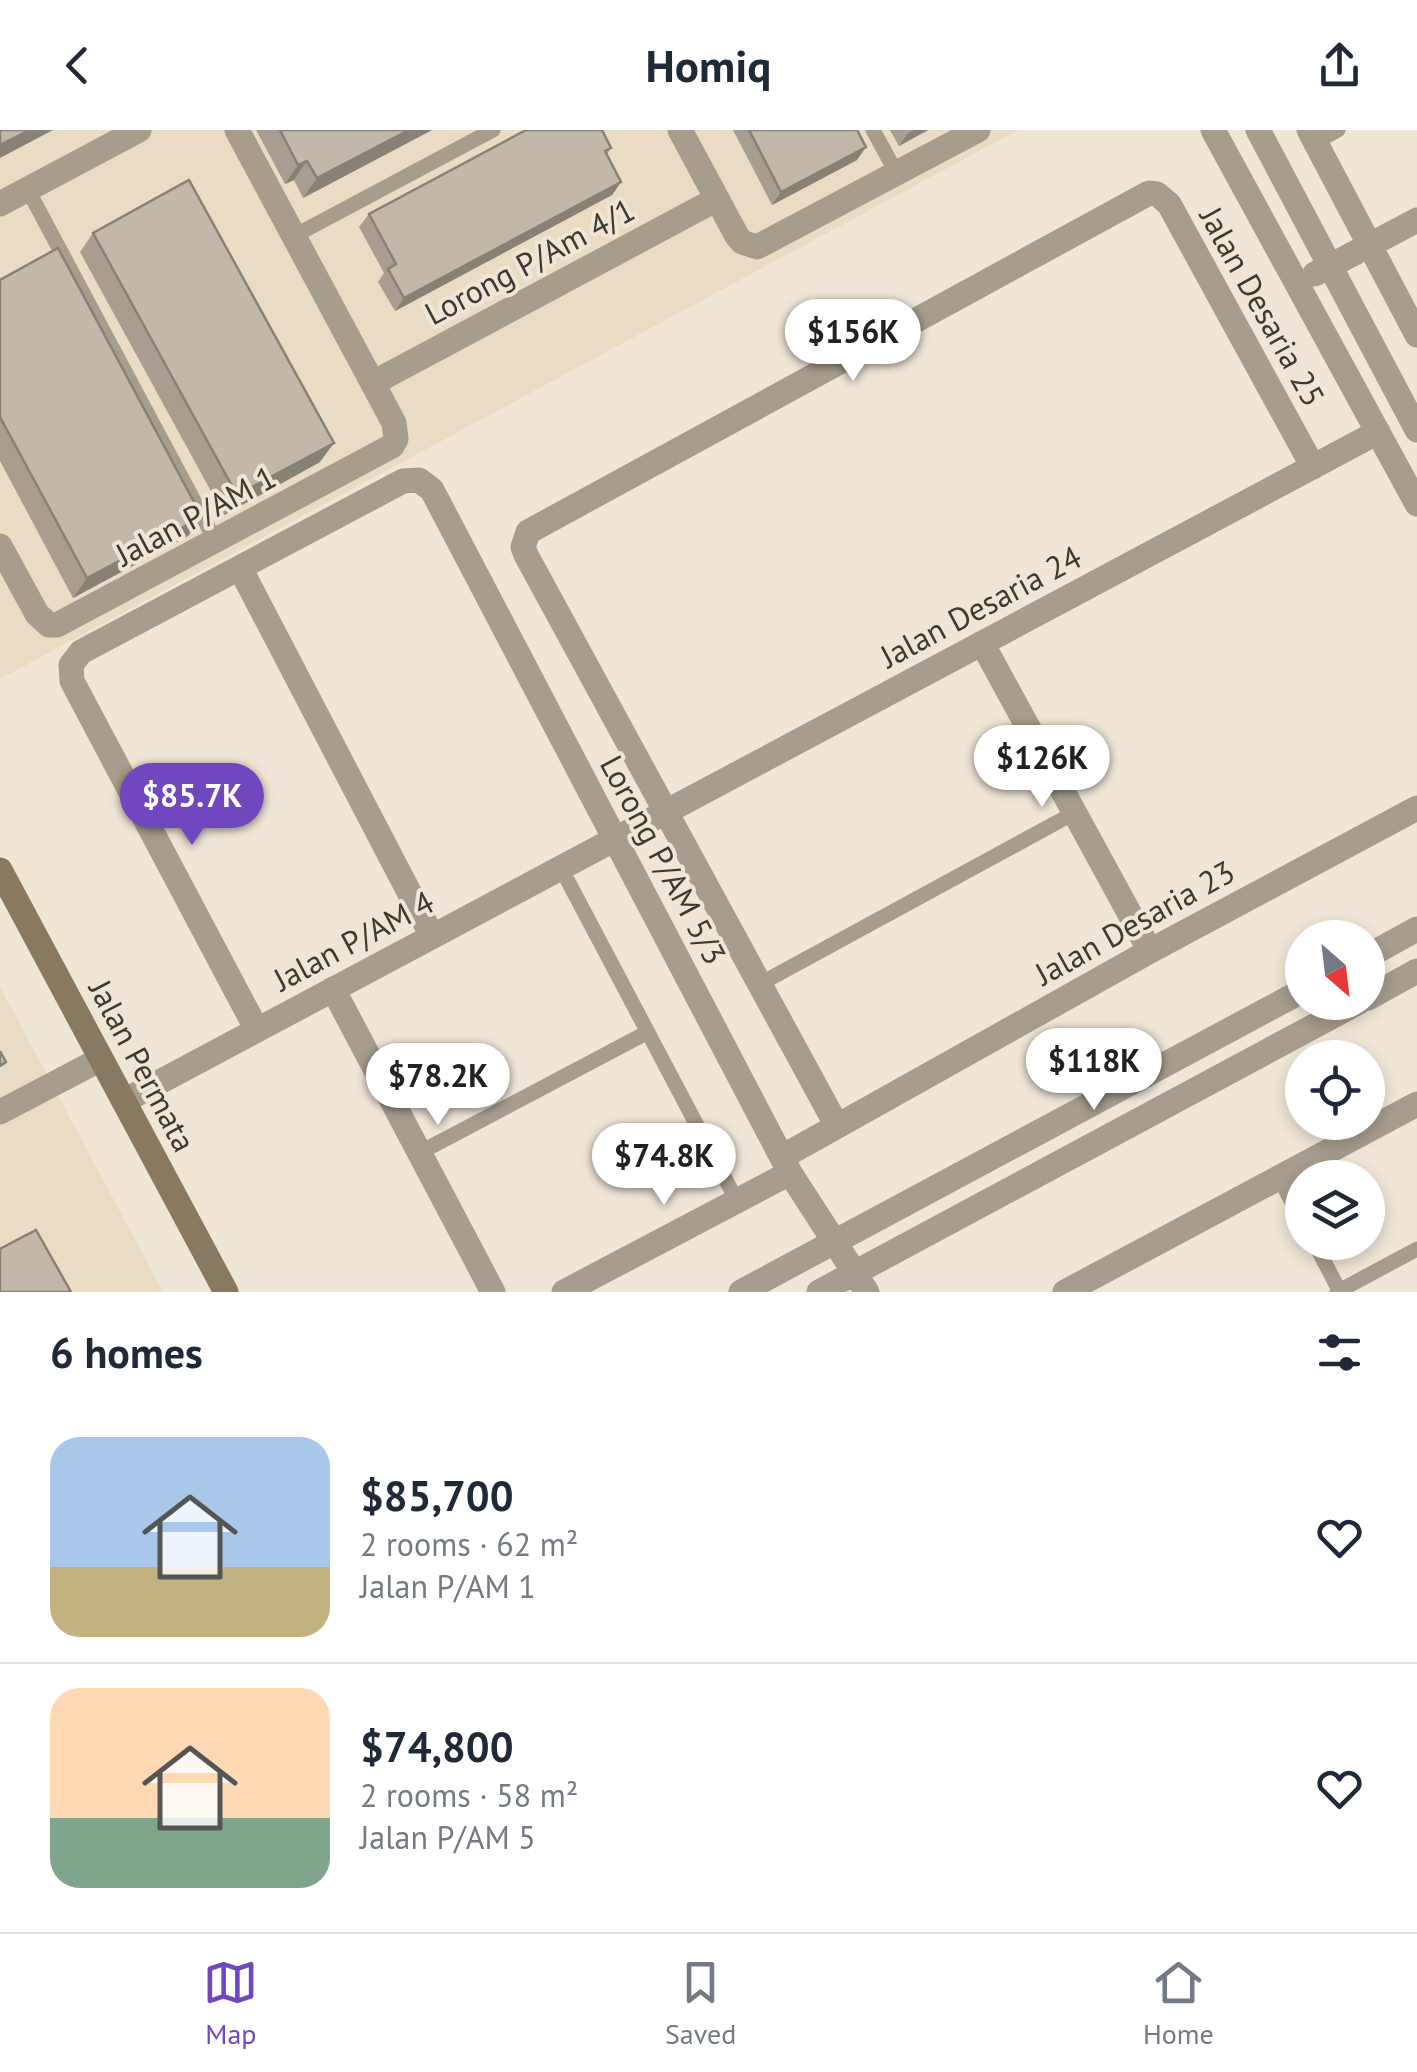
<!DOCTYPE html>
<meta charset="utf-8">
<style>
:root{--surface:#fff;--page:#f2f2f3;--text:#1f2937;--muted:#747a83;--line:#e0e1e3;--accent:#7147bf}
body{margin:0;font-family:"PT Sans",sans-serif;background:var(--page);color:var(--text);height:100vh;display:flex;flex-direction:column;font-size:38px;white-space:nowrap}
*{box-sizing:border-box;margin:0}
p{font-size:32px;color:var(--muted)}
.icon{flex:none;width:55px;height:55px;fill:none;stroke:currentColor;stroke-width:2;stroke-linecap:round;stroke-linejoin:round}
.map{position:relative;height:1162px;overflow:hidden}
.panel{display:flex;flex-direction:column;background:var(--surface);flex:1}
.panel>*{flex:none}
.needle{width:65px;rotate:152deg}
.buttons{position:absolute;left:1285px;top:790px;display:grid;gap:20px}
.buttons a{display:grid;place-items:center;width:100px;height:100px;border-radius:50%;background:var(--surface);box-shadow:0 5px 15px #0003;font-size:50px}
.price{position:absolute;translate:-50% -85px;padding:0 22px;border-radius:35px;background:#fff;color:#222;font-size:32px;line-height:65px;filter:drop-shadow(0 2px 5px #0008)}
.price::after{content:'';position:absolute;left:50%;top:60px;width:30px;height:22px;margin-left:-15px;background:inherit;clip-path:polygon(0 0,100% 0,50% 100%)}
.price.on{background:var(--accent);color:#fff}
ul{padding:0;list-style:none}
li{display:flex;align-items:center;gap:30px;height:250px;padding:0 50px}
li+li{border-top:2px solid var(--line)}
li span{display:grid;place-items:center;flex:none;width:280px;height:200px;border-radius:30px;color:#555}
li>.icon{margin-inline-start:auto}
span .icon{width:120px;height:120px;fill:#fffc;stroke-width:1}
li b{font-size:42px}
h2{display:flex;justify-content:space-between;align-items:center;height:120px;padding:0 50px;font-size:42px}
header{display:flex;justify-content:space-between;align-items:center;height:130px;padding:0 50px;background:var(--surface);font-size:45px;font-weight:700}
.menu{display:flex;justify-content:space-around;align-items:center;height:140px;border-top:2px solid var(--line);background:var(--surface);font-size:28px;color:var(--muted)}
.menu a{display:grid;justify-items:center;gap:5px}
.menu .on{color:var(--accent)}
.map>svg:first-child{display:block}
</style>
<header><svg class="icon" aria-label="back" viewBox="0 0 24 24"><path d="M15 5l-7 7 7 7"/></svg>Homiq<svg class="icon" aria-label="share" viewBox="0 0 24 24"><path d="M12 15V3M7 8l5-5 5 5M5 13v7h14v-7"/></svg></header>
<div class="map">
<svg width="1417" height="1162" viewBox="0 0 1417 1162">
<rect width="100%" height="100%" fill="#f0e6d6"/>
<!-- built -->
<path fill="#e9dbc4" d="M0,0H1018L0,549Z
M0,857L163,1162H0Z"/>
<g fill="none" stroke-linecap="round" stroke-linejoin="round">
<!-- lane -->
<path stroke="#a79d8c" stroke-width="15" d="M873,0L897,44
M1316,12L1338,0
M28,60L216,412
M294,106L493,0
M561,738L737,1071
M760,854L1074,683
M419,1023L648,902
M1279,1048L1302,1091
M1314,1112L1340,1162
M1337,1162L1417,1119"/>
<!-- street -->
<path stroke="#a79d8c" stroke-width="25" d="M680,0L737,106L742,112L757,117L978,0
M1213,0L1417,374
M1258,0L1417,300
M1309,0L1417,205
M0,74L139,0
M1315,144L1417,90
M373,253L717,69
M0,416L37,484L49,495H57L392,316L396,309L394,293L237,0
M240,438L432,806
M982,513L1150,821
M1368,826L1417,799
M333,859L493,1162
M1368,868L1417,841
M257,900L72,551L71,535L81,522L403,351L419,350L432,360L790,1043L867,1162
M124,971L1378,302
M0,982L101,929
M837,996L526,425L523,417L528,402L1149,63L1157,64L1169,74L1313,337
M782,1027L1150,821L1417,678
M564,1162L790,1043
M741,1162L1302,861
M819,1162L1359,872
M1065,1162L1417,974"/>
<!-- secondary -->
<path stroke="#887960" stroke-width="25" d="M0,740L226,1162"/>
</g>
<!-- wall -->
<path fill="#a79e91" d="M256,0H432L303,68L294,50L285,54Z
M733,0H857V30L772,75Z
M890,0H928L899,16Z
M611,18L607,24L621,52L612,65L395,181L378,152L384,143L359,97L369,84Z
M93,103L320,332L224,385L80,122Z
M0,150L188,406L73,468L0,331Z"/>
<!-- shaded-wall -->
<path fill="#888176" d="M30,0H53L0,28V15Z
M409,0H432L303,68L317,48Z
M914,0H928L899,16L908,3Z
M866,17L857,30L772,75L781,62Z
M307,31L294,50L285,54L298,35Z
M621,52L612,65L395,181L404,168Z
M334,313L320,332L224,385L237,365Z
M202,387L188,406L73,468L87,448Z"/>
<!-- building -->
<path fill="#c2b8a9" stroke="#888176" stroke-width="2.5" d="M0,0H30L0,15Z
M280,0H409L317,48L307,31L298,35Z
M526,0H602L611,18L605,21L621,52L404,168L388,139L396,134L369,84Z
M749,0H857L866,17L781,62Z
M189,50L334,313L237,365L93,103Z
M58,118L202,387L87,448L0,287V150Z
M0,921L6,932L0,936Z
M36,1100L71,1162H0V1119Z"/>
<g text-anchor="middle" stroke-width="8" stroke-linejoin="round" paint-order="stroke">
<!-- street labels -->
<g font-size="32" fill="#3e3a33" stroke="#f0e6d6">
<text transform="translate(530 132) rotate(-28)" y="11">Lorong P/Am 4/1</text>
<text transform="translate(1262 177) rotate(61)" y="11">Jalan Desaria 25</text>
<text transform="translate(196 386) rotate(-28)" y="11">Jalan P/AM 1</text>
<text transform="translate(981 477) rotate(-28)" y="11">Jalan Desaria 24</text>
<text transform="translate(663 730) rotate(62)" y="11">Lorong P/AM 5/3</text>
<text transform="translate(1135 793) rotate(-29)" y="11">Jalan Desaria 23</text>
<text transform="translate(354 811) rotate(-28)" y="11">Jalan P/AM 4</text>
<text transform="translate(142 936) rotate(62)" y="11">Jalan Permata</text>
</g>
</g>
</svg>
<div class="buttons">
<a><svg class="needle" viewBox="-14 -14 28 28"><path d="M0-13l5 13h-10z" fill="#e53935"/><path d="M0 13l5-13h-10z" fill="#747a83"/></svg></a>
<a><svg class="icon" aria-label="locate" viewBox="0 0 24 24"><circle cx="12" cy="12" r="6"/><path d="M12 2v4M12 18v4M2 12h4M18 12h4"/></svg></a>
<a><svg class="icon" aria-label="layers" viewBox="0 0 24 24"><path d="M12 4l9 5-9 5-9-5zM3 14l9 5 9-5"/></svg></a>
</div>
<b class="price" style="left:853px;top:254px">$156K</b>
<b class="price" style="left:1042px;top:680px">$126K</b>
<b class="price on" style="left:192px;top:718px">$85.7K</b>
<b class="price" style="left:1094px;top:983px">$118K</b>
<b class="price" style="left:438px;top:998px">$78.2K</b>
<b class="price" style="left:664px;top:1078px">$74.8K</b>
</div>
<section class="panel">
<h2>6 homes<svg class="icon" aria-label="filters" viewBox="0 0 24 24"><path d="M4 7h16M4 17h16"/><circle cx="9" cy="7" r="2"/><circle cx="15" cy="17" r="2"/></svg></h2>
<ul>
<li><span style="background:linear-gradient(#a9c7e8 65%,#c2b280 0)"><svg class="icon" aria-label="home" viewBox="0 0 24 24"><path d="M3 11l9-7 9 7M6 9v11h12V9"/></svg></span><div><b>$85,700</b><p>2 rooms · 62 m²</p><p>Jalan P/AM 1</p></div><svg class="icon" aria-label="heart" viewBox="0 0 24 24"><path d="M12 20l-8-8c-3-5 5-10 8-4 3-6 11-1 8 4z"/></svg></li>
<li><span style="background:linear-gradient(#ffd9b3 65%,#7fa58c 0)"><svg class="icon" aria-label="home" viewBox="0 0 24 24"><path d="M3 11l9-7 9 7M6 9v11h12V9"/></svg></span><div><b>$74,800</b><p>2 rooms · 58 m²</p><p>Jalan P/AM 5</p></div><svg class="icon" aria-label="heart" viewBox="0 0 24 24"><path d="M12 20l-8-8c-3-5 5-10 8-4 3-6 11-1 8 4z"/></svg></li>
</ul>
</section>
<nav class="menu">
<a class="on"><svg class="icon" aria-label="map" viewBox="0 0 24 24"><path d="M3 6l6-2 6 2 6-2v14l-6 2-6-2-6 2zM9 4v14M15 6v14"/></svg>Map</a>
<a><svg class="icon" aria-label="saved" viewBox="0 0 24 24"><path d="M7 4h10v16l-5-4-5 4z"/></svg>Saved</a>
<a><svg class="icon" aria-label="home" viewBox="0 0 24 24"><path d="M3 11l9-7 9 7M6 9v11h12V9"/></svg>Home</a>
</nav>
